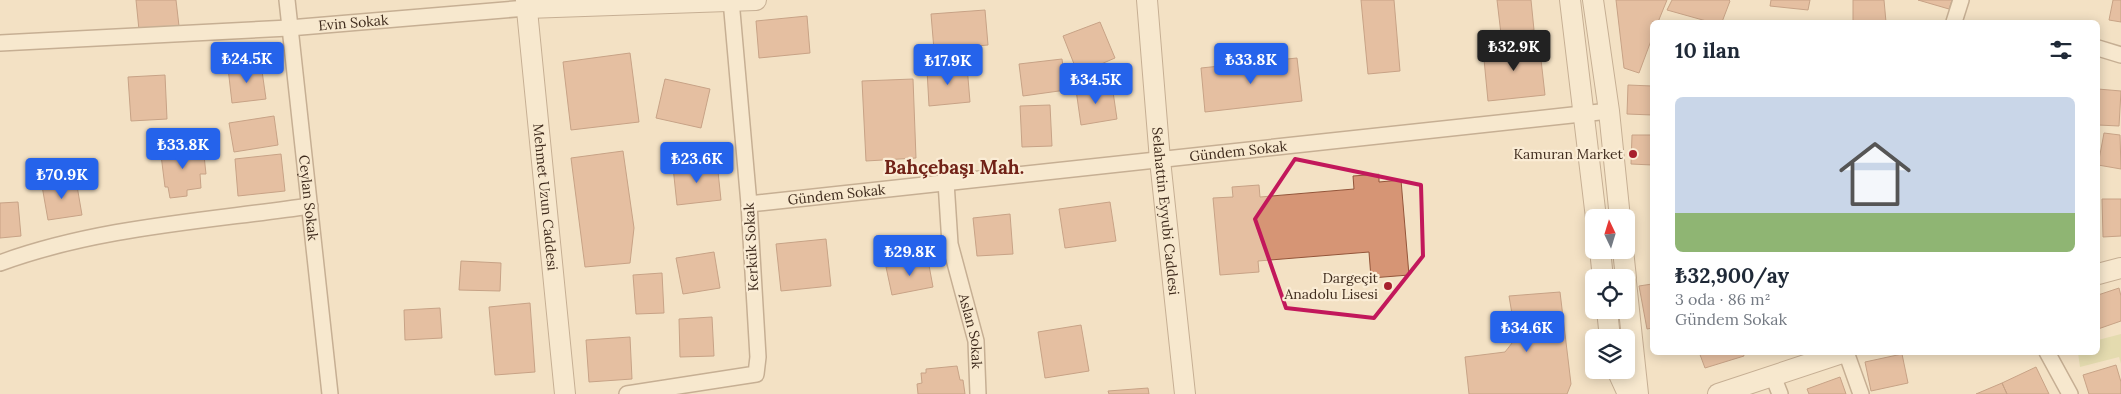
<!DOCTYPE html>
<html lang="tr">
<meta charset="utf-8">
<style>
:root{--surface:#fff;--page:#f2f2f3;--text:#1f2937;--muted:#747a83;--accent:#2563eb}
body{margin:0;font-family:Lora,serif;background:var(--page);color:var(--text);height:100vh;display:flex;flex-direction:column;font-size:19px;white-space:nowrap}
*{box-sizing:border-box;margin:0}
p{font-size:16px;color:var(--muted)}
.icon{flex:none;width:28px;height:28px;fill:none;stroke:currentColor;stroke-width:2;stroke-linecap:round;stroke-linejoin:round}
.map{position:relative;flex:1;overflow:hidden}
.details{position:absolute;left:1650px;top:20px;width:450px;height:335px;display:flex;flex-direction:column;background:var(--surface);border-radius:8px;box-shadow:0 2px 12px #0003}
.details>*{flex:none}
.needle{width:32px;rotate:356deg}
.tools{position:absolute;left:1585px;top:209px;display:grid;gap:10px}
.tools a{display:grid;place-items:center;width:50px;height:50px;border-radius:8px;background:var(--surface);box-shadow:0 2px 12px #0003;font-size:25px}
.price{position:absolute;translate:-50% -42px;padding:0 11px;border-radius:5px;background:var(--accent);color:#fff;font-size:16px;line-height:32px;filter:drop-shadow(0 1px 2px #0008)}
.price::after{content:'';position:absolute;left:50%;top:30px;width:15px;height:11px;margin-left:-8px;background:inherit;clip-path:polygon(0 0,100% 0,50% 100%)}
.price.selected{background:#222;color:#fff}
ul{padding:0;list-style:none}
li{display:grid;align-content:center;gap:10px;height:265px;padding:0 25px}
li span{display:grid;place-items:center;height:155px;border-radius:8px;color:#555}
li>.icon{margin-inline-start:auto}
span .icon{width:90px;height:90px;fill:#fffc;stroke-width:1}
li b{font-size:21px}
h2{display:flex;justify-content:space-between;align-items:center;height:60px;padding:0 25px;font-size:21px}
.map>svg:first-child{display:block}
</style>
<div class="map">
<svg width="2121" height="394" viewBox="0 0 2121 394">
<rect width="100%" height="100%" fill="#f3e1c4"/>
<!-- green -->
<path fill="#d2d396" d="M2121,334V364L2119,357L2080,367L2078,353L2098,352V340Z"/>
<!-- building -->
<path fill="#d69575" stroke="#93553a" d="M136,0H176L179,26L139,30Z
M1361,0H1394L1400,71L1368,74Z
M1497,0H1531L1534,30L1501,34Z
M1616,0H1667L1658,22H1652V38L1639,73L1624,68Z
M1672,0H1729L1730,1L1722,22H1710L1667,10Z
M1771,0H1810L1808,10L1770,6Z
M1853,0H1884L1886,22H1853Z
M1918,0H1952L1949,9Z
M2113,0H2121V22L2109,20Z
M985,10L988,45L934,50L931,14Z
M807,16L810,53L759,58L756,21Z
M1100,22L1115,58L1078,74L1063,36Z
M1539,42L1545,95L1488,101L1483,49Z
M630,53L639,122L571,130L563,62Z
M1297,58L1302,101L1205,112L1201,68Z
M1062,59L1066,90L1023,96L1019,64Z
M261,64L266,99L232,103L228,68Z
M967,66L970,102L929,106L927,70Z
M165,75L167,119L131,121L128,77Z
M665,79L710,89L701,128L656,118Z
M913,79L916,158L866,161L862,81Z
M1112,85L1117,119L1081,125L1076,90Z
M1628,85L1652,86V115L1627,114Z
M2098,89L2121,91L2119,126L2098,125Z
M1050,105L1052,146L1022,147L1020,106Z
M274,116L278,145L234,152L229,123Z
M2104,133L2120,135L2121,169L2098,165Z
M1632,135H1652V165L1631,164Z
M203,146L206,174H200L201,188L187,190V196L170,198L168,187H165L161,155H166V150Z
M623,151L634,228L630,263L585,267L571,158Z
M281,154L285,191L238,196L235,159Z
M717,162L721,200L677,205L673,167Z
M1379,174V182L1401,180L1409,275L1371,278L1369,252L1258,261L1259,272L1220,275L1213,198L1233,197L1232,187L1259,185L1260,197L1354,189L1353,176Z
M76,180L82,215L48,220L42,186Z
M2102,199H2121V236L2103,237Z
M18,202L21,236L0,238V203Z
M1110,202L1116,241L1065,248L1059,209Z
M1010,214L1013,254L977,256L973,218Z
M826,239L831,286L781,291L776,244Z
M714,252L720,288L683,294L676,258Z
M928,260L933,287L892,295L886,267Z
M461,261L501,263L500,291L459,290Z
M662,273L664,313L636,314L633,275Z
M1652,284V328L1647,329L1639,286Z
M2119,288L2121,296V321L2098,329V295Z
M1560,292L1571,384L1567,394H1469L1465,357L1505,352L1516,338L1509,296Z
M530,303L535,372L495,375L489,307Z
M440,308L442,338L405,340L404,310Z
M712,317L714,356L680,357L679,319Z
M1081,325L1089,371L1045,378L1038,332Z
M630,337L632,379L589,382L586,340Z
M1699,352H1743L1744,356L1705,368Z
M1902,354L1908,383L1871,391L1865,362Z
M2116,365L2121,382V394H2089L2083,375Z
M957,366L960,380H963L965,394H918L917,384L922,383L921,373H926V369Z
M2036,367L2049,394H2007L2002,383Z
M1840,377L1846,394H1809L1807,389Z
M2002,383L2007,394H1976Z
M1148,388L1149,394H1109L1108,391Z"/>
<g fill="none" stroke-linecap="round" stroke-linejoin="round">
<!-- minor casing -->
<g stroke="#917158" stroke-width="18">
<g id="minor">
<path id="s1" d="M287,0L330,394"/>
<path d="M1954,22L1961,0"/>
<path id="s2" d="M0,43L289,28L527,8"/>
<path d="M2098,48L2121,55"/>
<path id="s3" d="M946,182L950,244L976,341L978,394"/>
<path id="s4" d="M749,204L1609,111"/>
<path d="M0,263C98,227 207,221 310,206"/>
<path d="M1846,352L1861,394"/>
<path d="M2047,352L2070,394"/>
<path d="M1773,376L1780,394"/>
<path d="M627,394L756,374L758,357L749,204L731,0"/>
</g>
</g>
<!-- tertiary casing -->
<g stroke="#917158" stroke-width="22">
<g id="tertiary">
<path id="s5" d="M526,0L565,394"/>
<path id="s6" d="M1147,0L1160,160L1185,394"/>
<path d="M1570,0L1596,218"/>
<path d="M1593,0L1609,111L1620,218"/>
<path d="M527,8L756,0"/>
<path d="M1600,250L1603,278"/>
<path d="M1623,250L1626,278"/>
<path d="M2098,274L2121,268"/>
<path d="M1626,282L1638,394"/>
<path d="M1607,310L1610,338"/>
<path d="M1617,370L1628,394"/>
<path d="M1718,394L1845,352"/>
</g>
</g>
<!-- minor -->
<use href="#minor" stroke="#fdefd9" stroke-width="15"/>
<!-- tertiary -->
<use href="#tertiary" stroke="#fdefd9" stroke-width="20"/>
</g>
<!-- marked area -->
<path d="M0 0H2121V394H0ZM1295,159L1421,185L1423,256L1374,318L1286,308L1255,219Z" fill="#f3e1c4" fill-opacity=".55" fill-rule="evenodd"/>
<path fill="none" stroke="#c2185b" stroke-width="4" stroke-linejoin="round" d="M1295,159L1421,185L1423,256L1374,318L1286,308L1255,219Z"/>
<!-- markers -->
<g fill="#a7202d" stroke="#faecd5" stroke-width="2">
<circle cx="1633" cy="154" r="5"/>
<circle cx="1388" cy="286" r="5"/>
</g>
<g text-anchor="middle" stroke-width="4.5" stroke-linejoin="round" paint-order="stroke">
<!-- street labels -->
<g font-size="14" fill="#3f2b1d" stroke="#faecd5">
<text dy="5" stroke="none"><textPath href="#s2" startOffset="354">Evin Sokak</textPath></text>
<text dy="5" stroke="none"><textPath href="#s4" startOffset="492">Gündem Sokak</textPath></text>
<text dy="5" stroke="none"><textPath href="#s4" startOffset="88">Gündem Sokak</textPath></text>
<text dy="5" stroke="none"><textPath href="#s1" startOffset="199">Ceylan Sokak</textPath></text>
<text dy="5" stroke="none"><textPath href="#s5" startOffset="198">Mehmet Uzun Caddesi</textPath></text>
<text dy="5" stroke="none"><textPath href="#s6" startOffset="212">Selahattin Eyyubi Caddesi</textPath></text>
<text transform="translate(751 247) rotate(-93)" y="5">Kerkük Sokak</text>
<text dy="5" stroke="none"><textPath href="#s3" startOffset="152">Aslan Sokak</textPath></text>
</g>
<!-- poi labels -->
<g font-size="14" fill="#3f2b1d" stroke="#faecd5" text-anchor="end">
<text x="1623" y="159">Kamuran Market</text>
<text x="1378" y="283">Dargeçit<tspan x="1378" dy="16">Anadolu Lisesi</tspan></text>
</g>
<!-- district labels -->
<g font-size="19" font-weight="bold" fill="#712217" stroke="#faecd5">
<text x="954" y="174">Bahçebaşı Mah.</text>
</g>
</g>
</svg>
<div class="tools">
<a><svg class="needle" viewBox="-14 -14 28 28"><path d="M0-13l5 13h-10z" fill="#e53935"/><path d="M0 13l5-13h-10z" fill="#747a83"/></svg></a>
<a><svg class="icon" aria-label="locate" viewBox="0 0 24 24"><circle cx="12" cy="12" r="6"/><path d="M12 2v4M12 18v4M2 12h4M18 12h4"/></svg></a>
<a><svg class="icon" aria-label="layers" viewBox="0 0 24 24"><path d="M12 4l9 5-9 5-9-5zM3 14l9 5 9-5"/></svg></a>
</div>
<b class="price selected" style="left:1514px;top:72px">₺32.9K</b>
<b class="price" style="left:247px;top:84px">₺24.5K</b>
<b class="price" style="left:1251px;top:85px">₺33.8K</b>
<b class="price" style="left:948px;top:86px">₺17.9K</b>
<b class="price" style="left:1096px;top:105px">₺34.5K</b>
<b class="price" style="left:183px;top:170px">₺33.8K</b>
<b class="price" style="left:697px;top:184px">₺23.6K</b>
<b class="price" style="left:62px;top:200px">₺70.9K</b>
<b class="price" style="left:910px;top:277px">₺29.8K</b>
<b class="price" style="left:1527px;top:353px">₺34.6K</b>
<section class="details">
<h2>10 ilan<svg class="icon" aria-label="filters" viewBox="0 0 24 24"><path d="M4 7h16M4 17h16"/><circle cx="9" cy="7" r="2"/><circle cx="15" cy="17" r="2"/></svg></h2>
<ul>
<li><span style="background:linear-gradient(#c9d6e8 75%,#8fb573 0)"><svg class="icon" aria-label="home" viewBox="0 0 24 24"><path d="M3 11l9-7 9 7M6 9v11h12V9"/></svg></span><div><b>₺32,900/ay</b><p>3 oda · 86 m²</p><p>Gündem Sokak</p></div></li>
</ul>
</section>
</div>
